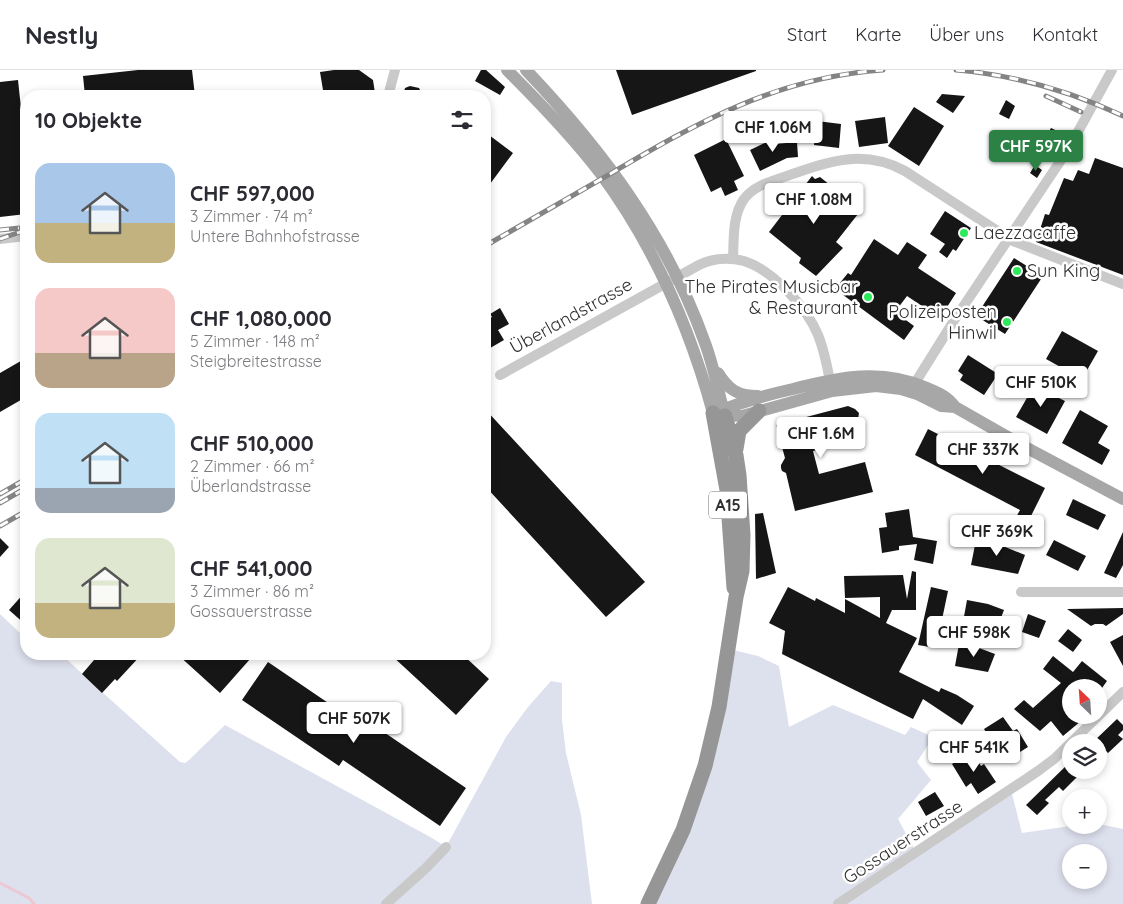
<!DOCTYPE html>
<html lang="de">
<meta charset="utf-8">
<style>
:root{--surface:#fff;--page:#f7f7f7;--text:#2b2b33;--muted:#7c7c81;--line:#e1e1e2;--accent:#2c8145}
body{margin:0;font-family:Quicksand,sans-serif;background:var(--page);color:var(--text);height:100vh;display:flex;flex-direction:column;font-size:19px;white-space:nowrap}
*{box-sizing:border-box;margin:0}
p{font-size:16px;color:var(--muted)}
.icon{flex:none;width:28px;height:28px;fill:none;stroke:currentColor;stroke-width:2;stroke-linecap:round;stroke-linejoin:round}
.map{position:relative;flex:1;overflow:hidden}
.panel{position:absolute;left:20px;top:20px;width:471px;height:570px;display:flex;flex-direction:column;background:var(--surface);border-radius:20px;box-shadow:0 2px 8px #0003}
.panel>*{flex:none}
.needle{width:32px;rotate:335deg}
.controls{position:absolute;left:1062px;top:609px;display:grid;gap:10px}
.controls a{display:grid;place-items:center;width:45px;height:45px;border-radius:50%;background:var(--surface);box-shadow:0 2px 8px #0003;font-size:25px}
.price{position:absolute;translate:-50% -42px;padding:0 11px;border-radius:5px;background:#fff;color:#222;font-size:16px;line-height:32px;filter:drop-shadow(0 1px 2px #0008)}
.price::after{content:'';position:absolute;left:50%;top:30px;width:15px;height:11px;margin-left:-8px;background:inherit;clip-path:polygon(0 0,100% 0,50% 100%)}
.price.selected{background:var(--accent);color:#fff}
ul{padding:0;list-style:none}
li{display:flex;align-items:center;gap:15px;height:125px;padding:0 15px}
li span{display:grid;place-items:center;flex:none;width:140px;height:100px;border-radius:15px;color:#555}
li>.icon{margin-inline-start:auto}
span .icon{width:60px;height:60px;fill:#fffc;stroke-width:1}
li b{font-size:21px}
h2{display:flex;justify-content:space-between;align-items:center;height:60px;padding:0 15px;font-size:21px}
header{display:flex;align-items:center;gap:30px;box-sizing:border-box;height:70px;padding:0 25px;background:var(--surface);border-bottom:1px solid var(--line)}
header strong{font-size:24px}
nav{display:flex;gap:28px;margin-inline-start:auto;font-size:18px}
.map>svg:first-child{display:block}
</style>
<header>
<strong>Nestly</strong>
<nav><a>Start</a><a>Karte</a><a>Über uns</a><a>Kontakt</a></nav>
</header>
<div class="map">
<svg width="1123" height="834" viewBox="0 0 1123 834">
<rect width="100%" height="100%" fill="#fff"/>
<!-- green -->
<path fill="#dde0ed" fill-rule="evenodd" d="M0,544L20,563L26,558V584H61L102,622L180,692L185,693L189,690L225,655L432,768L446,777L506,667L528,637L551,611L562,613V650L566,683L581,745L592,834H0Z
M729,579L758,586L779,596L789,657L833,635L905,665L911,657L933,667L917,692L931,710L898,749L916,782L1011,720L1022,763L1077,755L1099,754L1123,759V834H648L683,760ZM1071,782H1099V810H1071Z"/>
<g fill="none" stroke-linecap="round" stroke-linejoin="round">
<!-- stream -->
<path stroke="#edc8d3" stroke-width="3" d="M0,813L29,828L34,834"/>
</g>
<!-- building -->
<path fill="#161616" d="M138,0H192L195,26H85L83,6Z
M334,0H359L373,10L375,23L366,24L364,26H324L320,2Z
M481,0H486L505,17L500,25L475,11Z
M616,0H756V1L632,45Z
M18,10L26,85V144L0,147V12Z
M410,16L419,18L423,26H403L405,18Z
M942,24L965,26L953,43L936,32Z
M1006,30L1015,36L1009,49L999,44Z
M914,37L944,56L919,96L888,76Z
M885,47L888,73L859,77L855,51Z
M817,51L841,54L839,78L814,75Z
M1051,58L1068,66L1057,84L1045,78L1050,67L1047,65Z
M485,62L513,83L490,114L485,110Z
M726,69L744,106L734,111L738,120L725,126L721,117L711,122L694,85Z
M773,69L776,74L797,72L798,87L787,88L760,101L750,80Z
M1095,88L1123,98V205L1036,172L1045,144L1049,145L1064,108L1073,111L1078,100L1089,104Z
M1035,95L1042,100L1037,108L1030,103Z
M812,106L815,109L820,107L830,115L828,119L858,144L836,172L843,178L816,206L799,193L801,188L769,162Z
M945,141L971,158L956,181L953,179L947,188L939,182L945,174L930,164Z
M874,169L898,185L907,172L927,185L918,198L956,223L940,248L907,226L895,242L914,256L904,270L835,219L848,203L851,205Z
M1014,188L1043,206L1005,264L976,246Z
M500,238L509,254L498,260L504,270L485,281V251L492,247L490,244Z
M1062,261L1098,281L1082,309L1046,289Z
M968,285L998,304L984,325L960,310L963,305L958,301Z
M26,288V327L0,342V303Z
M1036,312L1060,325L1059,328L1065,331L1047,364L1016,347Z
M848,336L855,339L859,343L858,349L854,354L858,370L813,381L819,404L865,392L873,422L795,441L786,403L782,401L781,398V395L785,388L776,355Z
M485,339L645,512L606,547L485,416Z
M1080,340L1108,356L1098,373L1110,380L1102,395L1062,373Z
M928,359L1045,418L1031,446L1037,449L1031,460L1014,451L1020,440L915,385Z
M1073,429L1106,445L1098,460L1066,445Z
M909,439L913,467L937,471L933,494L914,490L917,474L899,476V480L882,483L879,458L887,457L885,443Z
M763,443L776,503L756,509L755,444Z
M1123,462V495L1116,508L1104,503Z
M0,468L9,477L0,487Z
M976,470L998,474L1025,485L1018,504L971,495Z
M1054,470L1086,486L1078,501L1046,485Z
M912,501L916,502V540H892L886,553L917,568L899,602L939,622L941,618L957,625L974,636L962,655L923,629L913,649L782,584L785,561L769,553L788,517L815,531L816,528L845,543V529L880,548V527L845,528L844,506L903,505L907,529Z
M931,517L948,521L936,578L918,575Z
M26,521V555L9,540Z
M967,530L988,534L1004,540L997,558L963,552Z
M1123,538V544L1106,556L1103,554H1095L1091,556L1067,539Z
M1028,544L1046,551L1039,568L1022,562Z
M1068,559L1082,570L1073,582L1058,571Z
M1123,565V596L1110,572Z
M959,574L979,578L995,584L988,602L955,596Z
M96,584H142L117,611L115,609L102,623L82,604L94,590L92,588Z
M177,584H246L251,588L220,623Z
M390,584H462L489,609L456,645Z
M1053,586L1073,602L1082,591L1107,611L1102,618H1071V645H1075L1081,651L1063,666L1051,651L1040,661L1014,639L1024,630L1033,638L1061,613L1043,599Z
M268,592L365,658L369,652L466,718L440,756L343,690L339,696L242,630Z
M1003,647L1013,661L1017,659L1028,677L1009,689L1003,678L998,682L984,659Z
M1117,649L1123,655V660L1118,665L1123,669L1108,683L1106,681L1099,689V672H1093Z
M971,681L981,696L984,694L996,712L978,724L971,713L966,717L952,694Z
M1071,691V700H1084L1063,721L1059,717L1045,730L1049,733L1037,745L1026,735Z
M935,722L944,736L926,746L918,732Z"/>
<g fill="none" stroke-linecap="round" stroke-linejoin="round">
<!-- minor -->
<path stroke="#c9c9c9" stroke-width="10" d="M388,26L395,0
M0,169L26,166
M733,189C734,170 732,146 744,129C754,116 769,112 784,107C827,92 862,78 905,101L1013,171L1123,214
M500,305L699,195C713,188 728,187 744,191C773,200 807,238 818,265C825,282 828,300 831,317
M915,313L955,249L1069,78L1112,0
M1021,522H1123
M386,834L426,798L446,777
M838,834L1038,701L1054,689L1123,622"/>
<!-- major -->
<path stroke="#a7a7a7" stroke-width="12" d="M507,0C540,33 573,67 601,104C654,176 690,258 713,343
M526,0C603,81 667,166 705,273C714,297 718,321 725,346
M718,303C728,319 737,326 758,326
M713,343C739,333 766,325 793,319C839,307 882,298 927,318C939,323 948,327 955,337L1027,378L1123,429
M718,345L742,346L832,321L876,316L901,319L917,324L941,336L955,337"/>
<!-- highway -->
<path stroke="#969696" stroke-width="15" d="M713,343L727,420L734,518
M736,379L739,361L759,341
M648,834L683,760L705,696L719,637L736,527L742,501L743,465L739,405L736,385L725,346"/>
<!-- rail casing -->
<g stroke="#848484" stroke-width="5">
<path id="rail" d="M956,0C1015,5 1070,21 1123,46
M1046,26L1081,42
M0,160L19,158
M0,169L26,160
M485,176C527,152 568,128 610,104C698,52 778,7 883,0
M0,424L26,409
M0,433L26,418
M0,456L26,441"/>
</g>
<!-- rail -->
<use href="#rail" stroke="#fff" stroke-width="3" stroke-dasharray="9" stroke-linecap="butt"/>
</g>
<!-- markers -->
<g fill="#2dea5b" stroke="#fff" stroke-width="2">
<circle cx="964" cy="163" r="5"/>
<circle cx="1017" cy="201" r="5"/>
<circle cx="868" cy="227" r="5"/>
<circle cx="1007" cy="252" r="5"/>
</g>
<g text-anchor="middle" stroke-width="5" stroke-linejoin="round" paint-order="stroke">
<!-- shield labels -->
<rect fill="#fff" stroke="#6d6d6d" stroke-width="1" x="709" y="421.5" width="38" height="27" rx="4"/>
<g font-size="16" font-weight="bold" fill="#2f2f2f">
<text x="728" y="441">A15</text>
</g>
<!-- poi labels -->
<g font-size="18" fill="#2f2f2f" stroke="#fff" text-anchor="start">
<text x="974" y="169">Laezzacaffe</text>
<text x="1027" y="207">Sun King</text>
<text x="858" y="223" text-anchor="end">The Pirates Musicbar<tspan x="858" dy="21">&amp; Restaurant</tspan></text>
<text x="997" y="248" text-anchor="end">Polizeiposten<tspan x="997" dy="21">Hinwil</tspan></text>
</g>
<!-- street labels -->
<g font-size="18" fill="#2f2f2f" stroke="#fff">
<text transform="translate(571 246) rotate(-29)" y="6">Überlandstrasse</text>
<text transform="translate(903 772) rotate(-33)" y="6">Gossauerstrasse</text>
</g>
</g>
</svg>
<div class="controls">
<a><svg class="needle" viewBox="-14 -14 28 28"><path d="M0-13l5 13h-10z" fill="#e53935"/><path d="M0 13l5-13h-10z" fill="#7c7c81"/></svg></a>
<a><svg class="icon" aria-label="layers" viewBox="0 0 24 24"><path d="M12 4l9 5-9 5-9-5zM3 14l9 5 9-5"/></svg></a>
<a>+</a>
<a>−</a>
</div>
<b class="price" style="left:773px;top:83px">CHF 1.06M</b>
<b class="price selected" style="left:1036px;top:102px">CHF 597K</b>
<b class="price" style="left:814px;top:155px">CHF 1.08M</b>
<b class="price" style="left:1041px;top:338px">CHF 510K</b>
<b class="price" style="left:821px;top:389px">CHF 1.6M</b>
<b class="price" style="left:983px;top:405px">CHF 337K</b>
<b class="price" style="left:997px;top:487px">CHF 369K</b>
<b class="price" style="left:974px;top:588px">CHF 598K</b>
<b class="price" style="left:354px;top:674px">CHF 507K</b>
<b class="price" style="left:974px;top:703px">CHF 541K</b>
<section class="panel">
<h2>10 Objekte<svg class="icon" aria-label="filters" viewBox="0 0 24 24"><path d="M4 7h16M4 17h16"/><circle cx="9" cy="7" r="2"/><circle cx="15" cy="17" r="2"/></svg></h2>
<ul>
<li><span style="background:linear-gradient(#a9c7e8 60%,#c2b280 0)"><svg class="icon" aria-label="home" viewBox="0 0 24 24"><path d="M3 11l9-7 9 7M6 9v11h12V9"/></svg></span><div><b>CHF 597,000</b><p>3 Zimmer · 74 m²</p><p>Untere Bahnhofstrasse</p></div></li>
<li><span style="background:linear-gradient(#f6c9c9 65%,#b9a48a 0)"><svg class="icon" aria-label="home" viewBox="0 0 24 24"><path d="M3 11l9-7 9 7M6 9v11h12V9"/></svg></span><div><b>CHF 1,080,000</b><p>5 Zimmer · 148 m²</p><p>Steigbreitestrasse</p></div></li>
<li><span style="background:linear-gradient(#bfe0f5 75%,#9aa5b1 0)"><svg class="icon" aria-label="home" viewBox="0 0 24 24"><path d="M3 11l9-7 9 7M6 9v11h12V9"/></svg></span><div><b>CHF 510,000</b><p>2 Zimmer · 66 m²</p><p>Überlandstrasse</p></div></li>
<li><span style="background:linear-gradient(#dfe7d0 65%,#c2b280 0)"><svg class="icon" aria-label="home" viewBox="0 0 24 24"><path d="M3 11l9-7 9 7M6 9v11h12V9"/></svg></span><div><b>CHF 541,000</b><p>3 Zimmer · 86 m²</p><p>Gossauerstrasse</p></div></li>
</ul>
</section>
</div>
